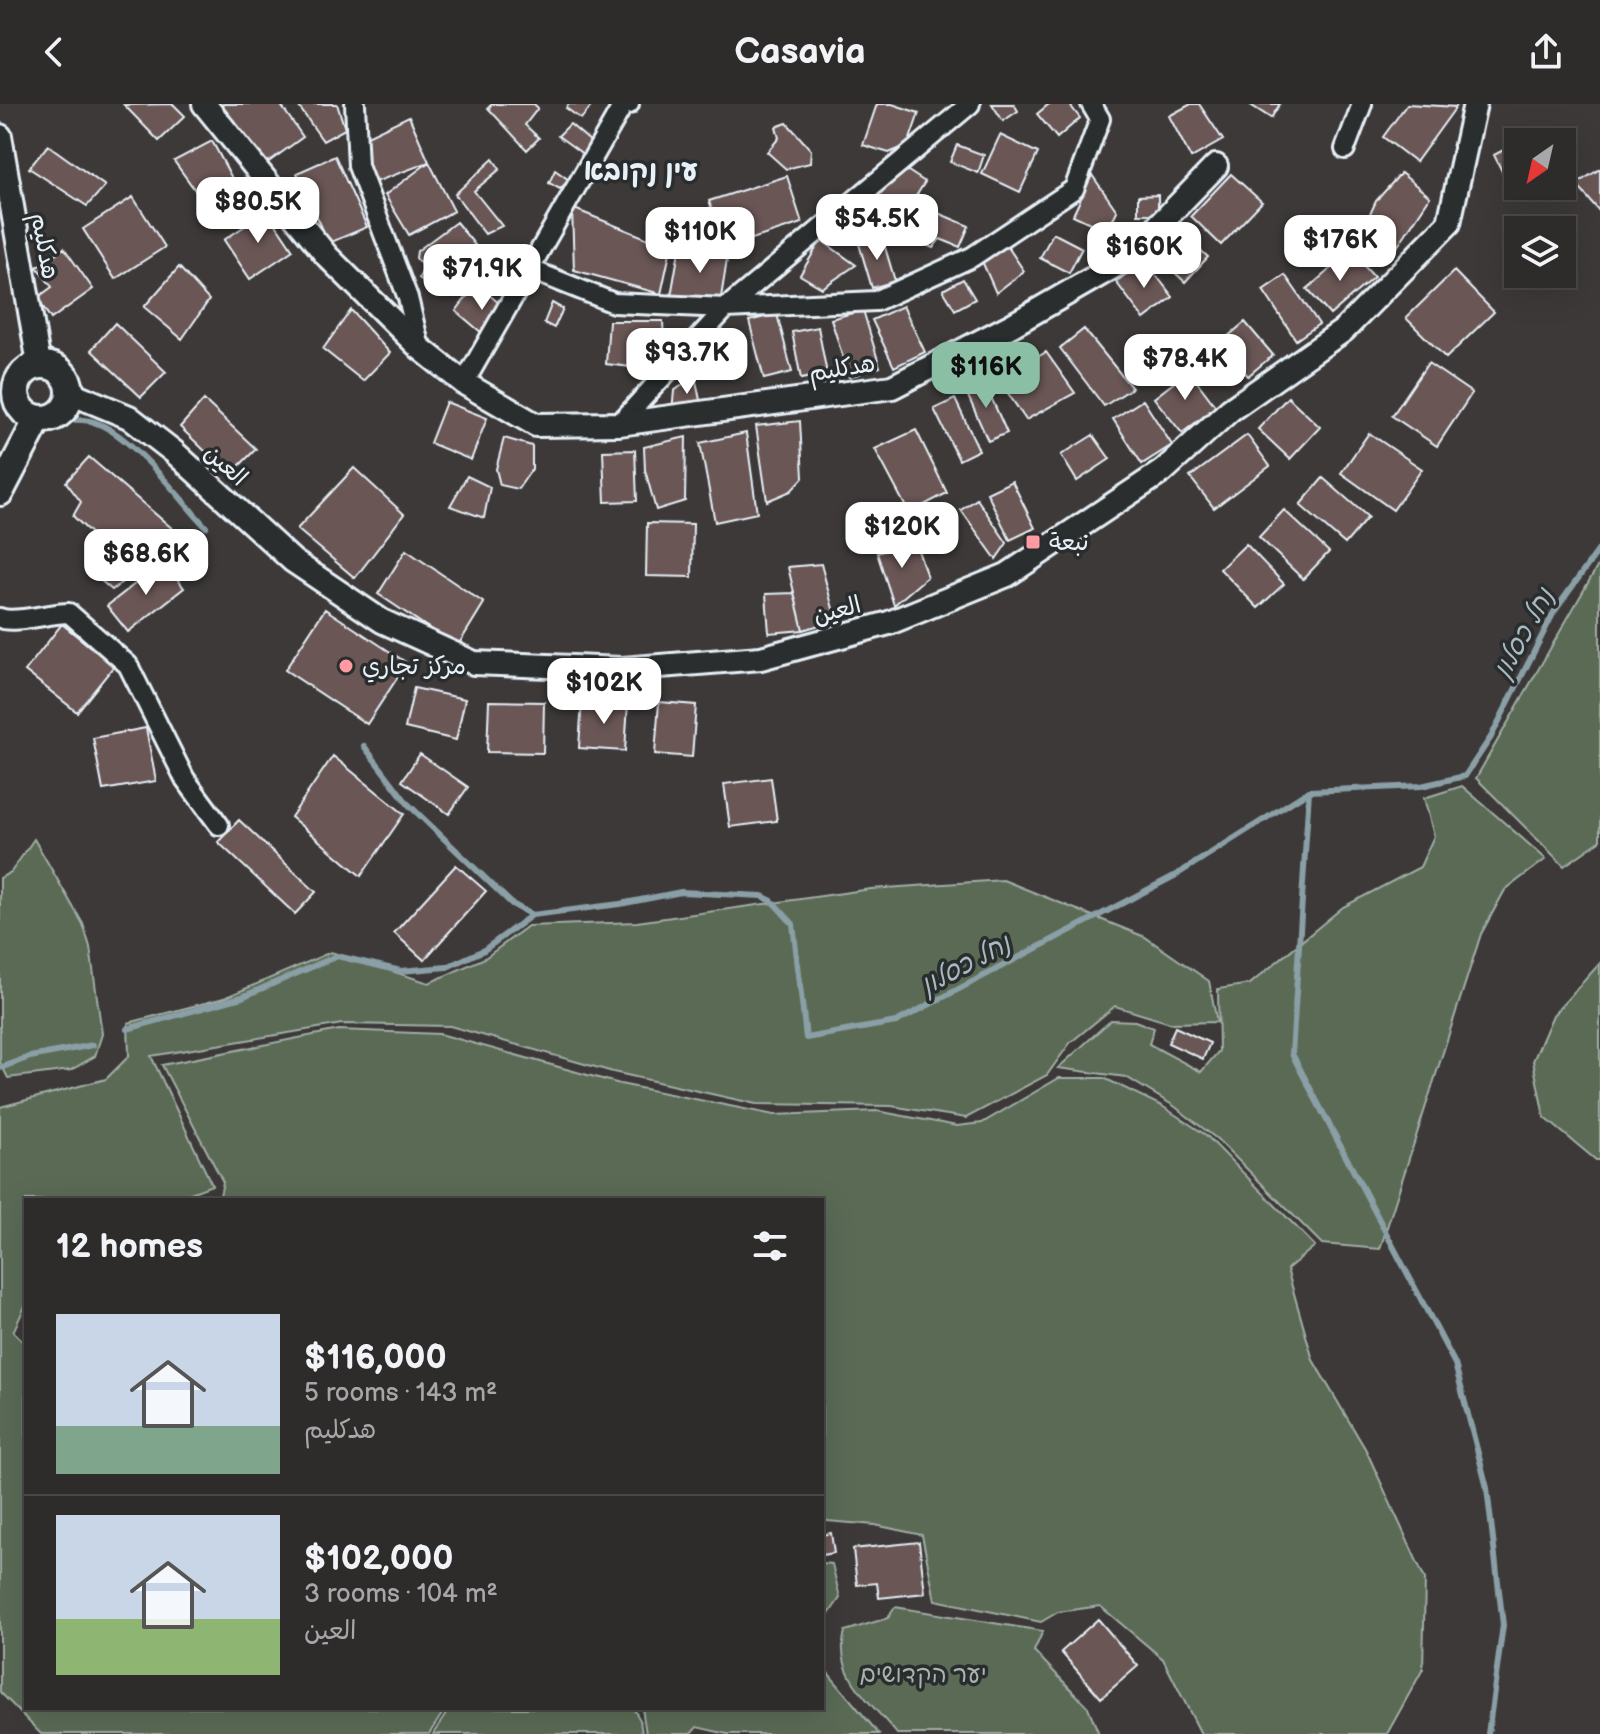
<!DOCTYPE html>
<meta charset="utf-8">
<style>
:root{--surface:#2e2b2b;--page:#363333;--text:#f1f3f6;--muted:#a7a7a9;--line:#494747;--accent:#8abfa5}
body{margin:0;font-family:"Balsamiq Sans","Playpen Sans Arabic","Playpen Sans Hebrew",sans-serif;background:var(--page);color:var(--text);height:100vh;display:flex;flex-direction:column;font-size:30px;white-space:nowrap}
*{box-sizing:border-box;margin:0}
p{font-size:26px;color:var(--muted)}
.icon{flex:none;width:44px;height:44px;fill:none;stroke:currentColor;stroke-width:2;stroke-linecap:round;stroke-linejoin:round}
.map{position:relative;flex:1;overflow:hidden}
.side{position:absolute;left:24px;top:1094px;width:800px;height:512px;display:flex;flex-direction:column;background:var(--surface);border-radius:0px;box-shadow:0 8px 32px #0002,0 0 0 2px var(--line)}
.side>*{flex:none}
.needle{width:52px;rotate:214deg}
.buttons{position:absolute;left:1504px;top:24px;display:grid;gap:16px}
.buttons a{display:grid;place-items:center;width:72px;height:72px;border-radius:0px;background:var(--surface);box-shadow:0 8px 32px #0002,0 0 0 2px var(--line);font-size:40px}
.price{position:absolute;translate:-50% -68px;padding:0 18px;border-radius:16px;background:#fff;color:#222;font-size:26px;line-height:52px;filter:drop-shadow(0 2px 4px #0008)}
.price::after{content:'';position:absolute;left:50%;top:48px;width:24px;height:18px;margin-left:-12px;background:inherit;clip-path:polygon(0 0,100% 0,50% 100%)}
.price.active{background:var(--accent);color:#111}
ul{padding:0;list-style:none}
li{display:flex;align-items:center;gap:24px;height:200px;padding:0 32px}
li+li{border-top:2px solid var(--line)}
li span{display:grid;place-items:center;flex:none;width:224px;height:160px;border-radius:0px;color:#555}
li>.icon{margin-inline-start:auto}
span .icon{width:96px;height:96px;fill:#fffc;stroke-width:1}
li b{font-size:34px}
h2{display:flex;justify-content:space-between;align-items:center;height:96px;padding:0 32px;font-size:34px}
header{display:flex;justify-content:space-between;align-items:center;height:104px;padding:0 32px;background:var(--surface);font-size:36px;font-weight:600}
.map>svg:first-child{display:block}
</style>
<header><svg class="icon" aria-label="back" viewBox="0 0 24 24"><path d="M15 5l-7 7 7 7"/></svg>Casavia<svg class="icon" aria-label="share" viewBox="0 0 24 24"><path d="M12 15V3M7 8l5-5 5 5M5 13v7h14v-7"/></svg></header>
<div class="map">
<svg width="1600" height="1630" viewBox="0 0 1600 1630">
<rect width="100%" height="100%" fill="#3d3939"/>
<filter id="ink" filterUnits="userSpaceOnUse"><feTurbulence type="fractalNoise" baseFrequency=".0125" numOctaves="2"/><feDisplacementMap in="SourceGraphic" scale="16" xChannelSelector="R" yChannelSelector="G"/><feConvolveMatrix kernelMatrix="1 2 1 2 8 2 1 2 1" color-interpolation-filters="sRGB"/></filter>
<g filter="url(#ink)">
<!-- green -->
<path fill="#5a6b54" stroke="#a1aea6" stroke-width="2" d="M1600,458V737L1564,762L1476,674Z
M1462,682L1546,755L1505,786L1481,830L1380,1145L1322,1140L1217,1035L1174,1002L1126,973L1058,964L1111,916L1135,917L1154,924L1149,940L1201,968L1219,947L1218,885L1250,880L1343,803L1420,763L1434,732L1424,694Z
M34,735L83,820L90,843L102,930L95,952L71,966L8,974L0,958V774L11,768Z
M1003,776L1145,833L1209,877L1217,918L1170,919L1115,902L1070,939L1047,971L966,1014L891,1002L756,1000L613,968L450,922L342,920L151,952L212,1081L172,1096H26V1200L13,1228L26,1241V1604H446L429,1630H41L0,1588V1003L106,975L129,952L128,919L224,894L331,848L429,879L485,854L528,822L637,818L871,785Z
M1600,859V1056H1596L1544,1013L1533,957L1553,911Z
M339,926L440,930L620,980L774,1011L877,1007L957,1022L982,1019L1059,974H1104L1162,1002L1206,1031L1315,1142L1287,1165L1313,1256L1366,1346L1425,1475L1423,1565L1387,1630H1201L1163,1555L1100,1502L1058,1508L1041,1518L935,1496L922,1431L875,1421L827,1417L822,1411V1096H219L223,1078L162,961Z
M822,1459L832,1460L840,1494L822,1520Z
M895,1503L1043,1527L1034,1547L1088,1603L1099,1630H897C872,1598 833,1573 845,1527L888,1514Z
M822,1545L823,1563L879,1630H727L697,1623L691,1630H646L642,1604H822Z
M450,1604H633L640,1616L642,1630H433Z"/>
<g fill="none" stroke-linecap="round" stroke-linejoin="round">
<!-- stream -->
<path stroke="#8a9fa6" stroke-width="6" d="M59,316C69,316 80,315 90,317C129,326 179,394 206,423
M364,642L408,700L512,800L532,811L620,800L681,788L762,792L772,797L793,820L806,934L896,918L1176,771L1309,687L1421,682L1465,672L1491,633L1554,508L1600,444
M1309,687L1292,950L1455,1260L1487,1384L1503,1521L1488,1630
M127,925L242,893L337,852L401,867L447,863L484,846L532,811
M0,964L30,953L93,941"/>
</g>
<!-- building -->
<path fill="#695654" stroke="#e8f1f8" stroke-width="2" d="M173,0L185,12L159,37L124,1Z
M223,0H280L303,33L263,62L221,2Z
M297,0H337L345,25L323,37Z
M492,0H534L538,4L525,21L539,34L527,46L488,4Z
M569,0H593L581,15L566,4Z
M877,0H892L919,9L908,41L889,49L863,41Z
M992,0H1014L1018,7L1003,17Z
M1049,0H1069L1080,14L1057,34L1037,10Z
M1191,0H1199L1223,36L1191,54L1169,12Z
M1249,0H1280L1271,14Z
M1407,0L1456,3L1416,58L1383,33Z
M409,12L429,58L373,79L363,34Z
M787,19L811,46L810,59L786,65L767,48L779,34L776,23Z
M570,20L591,38L583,50L558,32Z
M1000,31L1038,49L1020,88L982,70Z
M212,37L234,78L203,97L174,57Z
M1515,40L1518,47V82H1537L1540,89L1517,98L1494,51Z
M48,41L105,82L87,102L29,64Z
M957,41L984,51L978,69L950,58Z
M335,52L367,123L329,139L297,69Z
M493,55L500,65L474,87L502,122L485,130L455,90Z
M429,58L454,107L409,131L385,91Z
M905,65L925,78L916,92L900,106L878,97L884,81Z
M1600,65V108L1576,80Z
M555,66L569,76L560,85L549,79Z
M1401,69L1430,93L1397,143L1366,119L1376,97Z
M1231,70L1262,98L1221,141L1191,112Z
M1092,71L1117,107L1107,127L1073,111Z
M787,72L802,119L724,144L709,97Z
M1158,91V110H1138V92Z
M133,93L165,143L115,175L83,125Z
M919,101L969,122L960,143L940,135L933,144L906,132Z
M572,104L671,144L661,190L574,166Z
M267,107L293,146L250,175L224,136Z
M456,118L493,163L458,186L448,180L440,190L419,174L424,164L416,154L417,147Z
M1053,129L1082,144L1069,169L1040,154Z
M1182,129L1208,153L1185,178L1159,154Z
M882,133L895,177L872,184L859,140Z
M821,136L856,161L822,184L800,171Z
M1006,140L1024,167L996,189L981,155Z
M680,141L728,149L720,200L671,192Z
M64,144L93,185L51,215L37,194L52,183L37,163Z
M1351,147L1374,173L1330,211L1307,185Z
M1144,156L1173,193L1144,215L1116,178Z
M179,163L209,196L182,235L144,203Z
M1454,167L1494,208L1446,254L1406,214Z
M1285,171L1319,220L1296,236L1263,186Z
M963,175L975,195L955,206L943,186Z
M481,184L506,205L489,235L456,207L469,190L476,192Z
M552,199L563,205L554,224L544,219Z
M903,202L925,248L894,263L872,216Z
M351,206L390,249L363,277L323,245Z
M863,206L880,263L849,273L831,215Z
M777,210L792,268L764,275L749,217Z
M609,217H663L664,239L648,265L606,260Z
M1245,218L1273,251L1248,272L1220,239Z
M115,219L166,268L141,293L91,246Z
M818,223L827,270L801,275L792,228Z
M1084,225L1132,284L1104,302L1060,244Z
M1046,248L1075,289L1026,316L999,276Z
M1428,259L1472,289L1437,342L1392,312Z
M1189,267L1216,303L1182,329L1154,294Z
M695,272L701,301L672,307L674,287Z
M983,275L1007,329L988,337L964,283Z
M1288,293L1320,323L1290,355L1258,325Z
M955,295L979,346L959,356L934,305Z
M204,296L256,345L230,371L180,323Z
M1143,296L1172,341L1142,360L1113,315Z
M446,298L487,314L471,356L430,339Z
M800,317L803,374L791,387L767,397L756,322Z
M916,326L947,389L909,409L875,345Z
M746,329L757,409L715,418L700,339Z
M1369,329L1422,365L1393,406L1341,369Z
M1093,331L1110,355L1077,377L1061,351Z
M1247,331L1270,362L1214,404L1190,373Z
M686,333L685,397L656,406L645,366L644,343Z
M504,334L532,342V365L518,385L500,381L496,365Z
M635,346L637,397L605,398L603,347Z
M89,353L181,432L112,486L99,475L109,458L94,450L103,441L73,412L81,398L66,378Z
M354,364L404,410L355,474L297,425Z
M467,372L490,383L484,414L450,402Z
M1323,374L1368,413L1345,440L1300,401Z
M1012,377L1035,424L1010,436L987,389Z
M977,395L1007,439L996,455L961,406Z
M1284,406L1329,448L1303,475L1259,433Z
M647,419L693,420L692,473L646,472Z
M915,437L927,473L894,501L877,449Z
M1246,440L1284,480L1258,504L1220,465Z
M406,446L484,499L457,543L378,490Z
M164,457L184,484L128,528L107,502Z
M821,460L836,516L803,526L788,463Z
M794,489L803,526L769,529L766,490Z
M325,505L407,559L367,620L285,566Z
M62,520L114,562L77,608L25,567Z
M414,584L465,595L456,636L405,624Z
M582,596L628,599L625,647L579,644Z
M489,597L544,598L543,649L487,648Z
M659,598L696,601L692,653L655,650Z
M146,624L156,677L103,686L93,634Z
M420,650L468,683L449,710L402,677Z
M333,652L404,710L361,772L291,713Z
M771,674L777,717L730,723L724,680Z
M239,716L316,788L295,810L218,738Z
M456,761L486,787L424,856L394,829Z
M1175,923L1210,939L1203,955L1168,939Z
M831,1429L834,1449L822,1451V1431Z
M919,1438L925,1489L879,1494L877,1479L857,1481L853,1445Z
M1098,1515L1138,1562L1101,1594L1061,1548Z"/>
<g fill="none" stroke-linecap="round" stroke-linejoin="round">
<!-- minor casing -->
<g stroke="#e8f1f8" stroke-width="24">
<path id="minor" d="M355,0L358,62L408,194L420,244
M1345,45L1362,0
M529,165L614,199L726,204L876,197L972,153L1074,85L1100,15L1091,0
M464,279L623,1L629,0
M619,320L726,204L970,0
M0,514C14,520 49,509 69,509L128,561L185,675L219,721"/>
</g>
<!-- tertiary casing -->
<g stroke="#e8f1f8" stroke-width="28">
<path id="tertiary" d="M204,0L327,152L420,244L464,279L536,321L619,320L892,283L1012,221L1125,156L1216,62
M0,32L39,260
M71,289L129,313L174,348L293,457L382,517L474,559L622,565L761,554L889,519L1007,471L1163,367L1230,306L1344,226L1449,119L1475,0"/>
</g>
<!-- secondary casing -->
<g stroke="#e8f1f8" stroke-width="32">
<path id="secondary" d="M16 288a27 27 0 1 1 54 0a27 27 0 1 1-54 0Z
M0,388L38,315"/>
</g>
<!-- minor -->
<use href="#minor" stroke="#2a2d2e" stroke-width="18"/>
<!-- tertiary -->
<use href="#tertiary" stroke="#2a2d2e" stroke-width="22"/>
<!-- secondary -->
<use href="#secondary" stroke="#2a2d2e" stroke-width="26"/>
</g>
</g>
<!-- markers -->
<g fill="#ff9aa2" stroke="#2a2d2e" stroke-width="3">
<rect x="1025" y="430" width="16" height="16" rx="4"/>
<circle cx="346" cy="562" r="8"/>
</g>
<g text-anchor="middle" stroke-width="7" stroke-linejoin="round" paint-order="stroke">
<!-- street labels -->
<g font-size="24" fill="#e8f1f8" stroke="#2a2d2e">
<text transform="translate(45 142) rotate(80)" y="8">هدكليم</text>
<text transform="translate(842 264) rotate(-9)" y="8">هدكليم</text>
<text transform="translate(226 361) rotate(43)" y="8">العين</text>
<text transform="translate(837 506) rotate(-15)" y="8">العين</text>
</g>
<!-- poi labels -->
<g font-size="24" fill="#e8f1f8" stroke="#2a2d2e" text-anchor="start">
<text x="1049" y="446">نبعة</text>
<text x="362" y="570">مركز تجاري</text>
</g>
<!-- park labels -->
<g font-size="24" fill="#a8b5ae" stroke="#2a2d2e">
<text x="923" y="1578">יער הקדושים</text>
</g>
<!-- water labels -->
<g font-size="26" font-style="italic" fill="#aabac2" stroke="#2a2d2e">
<text transform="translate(1523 529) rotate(-61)" y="9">נחל כסלון</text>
<text transform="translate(965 860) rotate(-28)" y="9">נחל כסלון</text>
</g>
<!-- quarter labels -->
<g font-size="28" font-weight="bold" fill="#e8f1f8" stroke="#2a2d2e">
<text x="641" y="76">עין נקובא</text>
</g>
</g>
</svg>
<div class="buttons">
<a><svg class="needle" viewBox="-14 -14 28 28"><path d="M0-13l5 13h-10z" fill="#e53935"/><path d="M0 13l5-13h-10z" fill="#a7a7a9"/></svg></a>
<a><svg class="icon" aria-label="layers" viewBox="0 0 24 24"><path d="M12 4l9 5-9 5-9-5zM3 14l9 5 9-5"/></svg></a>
</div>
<b class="price" style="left:258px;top:141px">$80.5K</b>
<b class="price" style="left:877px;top:158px">$54.5K</b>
<b class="price" style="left:700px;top:171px">$110K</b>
<b class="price" style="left:1340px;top:179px">$176K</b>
<b class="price" style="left:1144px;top:186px">$160K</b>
<b class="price" style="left:482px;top:208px">$71.9K</b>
<b class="price" style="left:687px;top:292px">$93.7K</b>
<b class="price" style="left:1185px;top:298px">$78.4K</b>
<b class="price active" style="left:986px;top:306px">$116K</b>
<b class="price" style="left:902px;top:466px">$120K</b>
<b class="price" style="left:146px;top:493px">$68.6K</b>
<b class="price" style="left:604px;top:622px">$102K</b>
<section class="side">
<h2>12 homes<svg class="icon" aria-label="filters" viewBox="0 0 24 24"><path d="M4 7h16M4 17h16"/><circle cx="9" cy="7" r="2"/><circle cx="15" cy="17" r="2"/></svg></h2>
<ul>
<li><span style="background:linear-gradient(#c9d6e8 70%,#7fa58c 0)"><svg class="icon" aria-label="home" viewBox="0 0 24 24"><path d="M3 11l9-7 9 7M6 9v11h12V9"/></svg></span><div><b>$116,000</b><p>5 rooms · 143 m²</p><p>هدكليم</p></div></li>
<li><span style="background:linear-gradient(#c9d6e8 65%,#8fb573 0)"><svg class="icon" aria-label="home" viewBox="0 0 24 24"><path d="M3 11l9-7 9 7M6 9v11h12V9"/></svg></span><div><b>$102,000</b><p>3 rooms · 104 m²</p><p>العين</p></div></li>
</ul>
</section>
</div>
